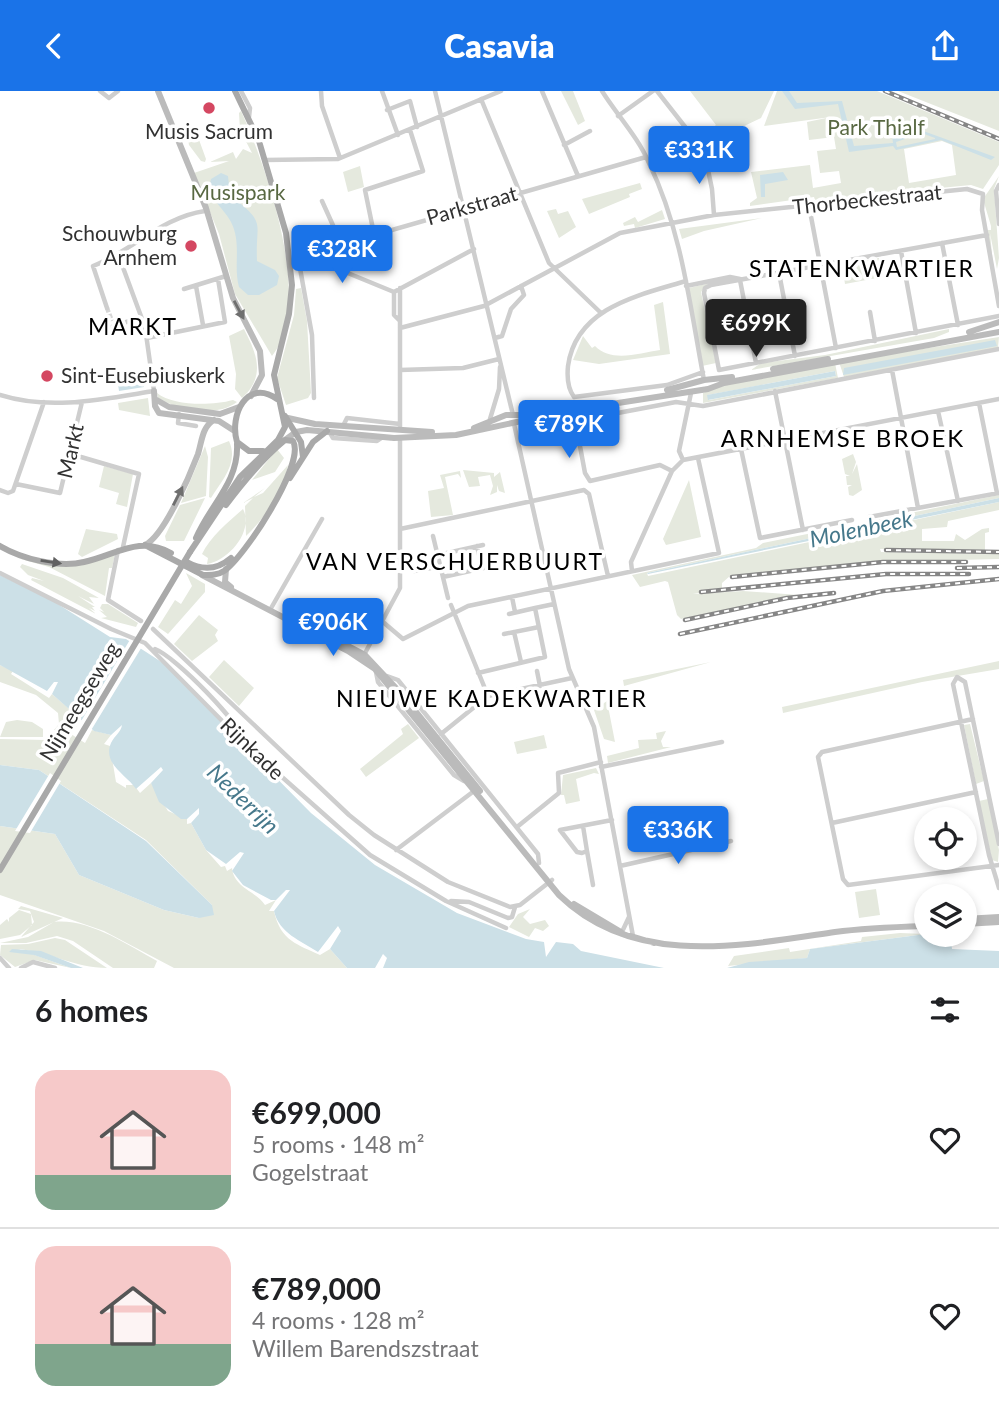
<!DOCTYPE html>
<meta charset="utf-8">
<style>
:root{--surface:#fff;--page:#f2f2f2;--text:#202124;--muted:#757577;--line:#e0e0e0;--accent:#1a73e8}
body{margin:0;font-family:Lato,sans-serif;background:var(--page);color:var(--text);height:100vh;display:flex;flex-direction:column;font-size:26px;white-space:nowrap}
*{box-sizing:border-box;margin:0}
p{font-size:23px;color:var(--muted)}
.icon{flex:none;width:38px;height:38px;fill:none;stroke:currentColor;stroke-width:2;stroke-linecap:round;stroke-linejoin:round}
.map{position:relative;height:877px;overflow:hidden}
.details{display:flex;flex-direction:column;background:var(--surface);flex:1}
.details>*{flex:none}
.fabs{position:absolute;left:914px;top:716px;display:grid;gap:14px}
.fabs a{display:grid;place-items:center;width:63px;height:63px;border-radius:50%;background:var(--surface);box-shadow:0 4px 10px #0003;font-size:35px}
.price{position:absolute;translate:-50% -60px;padding:0 16px;border-radius:7px;background:var(--accent);color:#fff;font-size:23px;line-height:46px;filter:drop-shadow(0 2px 4px #0008)}
.price::after{content:'';position:absolute;left:50%;top:42px;width:21px;height:16px;margin-left:-10px;background:inherit;clip-path:polygon(0 0,100% 0,50% 100%)}
.price.current{background:#222;color:#fff}
ul{padding:0;list-style:none}
li{display:flex;align-items:center;gap:21px;height:175px;padding:0 35px}
li+li{border-top:2px solid var(--line)}
li span{display:grid;place-items:center;flex:none;width:196px;height:140px;border-radius:21px;color:#555}
li>.icon{margin-inline-start:auto}
span .icon{width:84px;height:84px;fill:#fffc;stroke-width:1}
li b{font-size:30px}
h2{display:flex;justify-content:space-between;align-items:center;height:84px;padding:0 35px;font-size:30px}
header{display:flex;justify-content:space-between;align-items:center;height:91px;padding:0 35px;background:var(--accent);color:#fff;font-size:32px;font-weight:800}
.map>svg:first-child{display:block}
</style>
<header><svg class="icon" aria-label="back" viewBox="0 0 24 24"><path d="M15 5l-7 7 7 7"/></svg>Casavia<svg class="icon" aria-label="share" viewBox="0 0 24 24"><path d="M12 15V3M7 8l5-5 5 5M5 13v7h14v-7"/></svg></header>
<div class="map">
<svg width="999" height="877" viewBox="0 0 999 877">
<rect width="100%" height="100%" fill="#fff"/>
<!-- green -->
<path fill="#e5e9de" fill-rule="evenodd" d="M561,0H573L585,30L578,34Z
M690,0H774L761,27L723,45V49L714,52L708,40L716,34Z
M777,0H877L999,51V74L983,98L971,94L815,109L814,106L750,115V112L757,107L751,81L810,74L813,97L841,92L839,80L820,82L817,60L836,58L834,46L809,49L807,31L831,26L764,35ZM942,50L952,54L956,84L909,92L904,58Z
M898,0H999V40Z
M241,20C265,72 315,212 272,265L235,203L219,143L194,82L229,70L210,71L233,61L236,68L243,58L252,62L240,39L239,22Z
M194,35L206,68L205,71L201,70L189,54L186,38Z
M360,75L364,96L348,101L343,81Z
M999,85L994,98L999,167L997,178L990,142L993,173L987,139H991V135L983,108Z
M640,92L642,98L629,103L630,106L589,123L582,108Z
M556,118L558,123L568,120L576,136L559,147L547,120Z
M662,119L665,128L635,137L634,133L624,135L623,132L635,126L638,131Z
M762,127L704,140L682,148L679,138Z
M879,167L882,186L845,193L842,173Z
M710,192L701,201L716,272L702,275L689,197Z
M301,197L307,230L311,302L308,307L286,314L277,287L294,224L296,198Z
M663,211L670,263L599,273L573,269L583,245L592,257L595,255C611,272 640,262 660,259L654,214Z
M244,238C257,263 266,285 242,307L235,298L236,283L229,245Z
M949,238V241L934,247L751,279L761,272L825,264Z
M999,246L998,257L844,286L839,271Z
M835,272L838,287L703,312V302L723,294ZM835,280L836,285L709,309L708,304Z
M157,302C173,315 211,315 233,309L237,311C216,327 178,319 158,307Z
M148,307L150,325L119,319L118,312Z
M229,350C239,372 222,389 211,407L209,406L211,357Z
M205,355L208,366L206,405L181,412Z
M277,358L284,367L275,381L252,389Z
M853,363L856,371L852,383L857,373L862,399L853,405L849,404L848,396L852,394H847L846,385H850L845,383L842,368Z
M288,374C283,400 265,427 246,445L245,415L253,407L243,412L265,397L254,406L263,402Z
M104,375L133,383L127,416L116,413L119,402L99,396Z
M463,379L494,382V386L500,381L505,402L499,400L497,394V401L490,404L493,395L490,384L478,386L480,395L469,396Z
M460,380L461,387L458,383L445,386L453,424L431,426L428,400L444,397L440,384Z
M689,389L701,446L666,454L663,448Z
M999,404V407L647,482L648,485L999,411V419L948,430L947,436L922,438V450H954L956,443L965,449L982,438L989,437V441L985,442V459L880,458L881,461L999,463V468L873,471L730,485L722,492V497L693,503L743,500L799,504L681,528L677,524L668,491L665,490L640,496L632,484L756,457L763,452Z
M205,407L184,450H166L165,445L180,414Z
M243,418C254,439 230,469 207,473L208,467L202,463C210,446 228,431 243,418Z
M86,438L117,443L118,448L82,466L78,463Z
M115,463L112,477H109L105,505L49,476L17,467L63,475Z
M22,473L63,487L99,507L89,506L94,513L78,505L95,516H92L95,520L89,517L96,523L31,489L32,487L44,490L28,484L20,476Z
M186,482L205,493V501L168,543L158,536L175,509L181,513L192,495Z
M102,513H108L138,532L136,536L101,527L107,526L99,519L104,521L100,517Z
M199,524L218,539L215,544L218,550L192,570L174,553Z
M224,569L254,597L239,615L209,586Z
M999,570V578L922,591L783,622L782,616Z
M711,571L624,595L623,589Z
M0,574L13,580L11,583L49,607L52,603L81,628L73,641L54,639L59,633L58,622L36,604L0,591Z
M607,610L615,651L604,648L594,619Z
M17,629L32,631L43,638V646H0L6,631Z
M408,633L419,647L366,686L360,678L403,643L401,638Z
M970,633L984,690L976,693L964,634Z
M92,639L111,644L104,653L110,655L116,691L126,697V694H134L140,702L151,692L168,720L187,728V733L191,732L206,759L221,776L225,775L227,780L232,777C234,797 256,800 265,814L276,809L269,820H274C280,850 299,854 320,864L330,858L347,877H174L104,840L0,804V735L55,743L79,784L164,819L199,827L212,814L146,749L39,679L0,674V648L46,649L62,643H71L85,652Z
M666,640L661,650L663,656H671L608,672L607,665L639,657L638,649L657,648L656,642Z
M544,644L547,657L517,663L514,651Z
M596,677L599,683L594,682L576,688L580,710L566,713L564,704H561L563,684Z
M988,708L999,759L998,771L992,769L979,710Z
M876,798L880,824L859,827L855,801Z
M21,815L63,827L21,846L34,831L30,820L18,818Z
M530,818L523,826L530,833L545,829L549,835L543,840L535,837L529,846L509,836L518,823Z
M19,819L31,823L32,834L20,844L0,848V834L7,828L9,831V827Z
M54,831C88,827 128,854 157,870L154,877H113L73,850L57,845L26,852H0L28,846Z
M900,842L926,843L810,858L807,867L728,875L734,865L789,857L790,861L861,850L862,846Z
M55,847L65,849L107,877C75,877 51,861 18,858L71,877L35,869L15,876L0,864L1,854L28,853Z"/>
<!-- water -->
<path fill="#cce0e7" fill-rule="evenodd" d="M782,0H789L797,12L842,10L854,55L893,52L890,30L893,29L995,66L991,69L941,49L896,59L893,55L849,61L838,13L795,18ZM894,32L935,47V48L897,56L896,51L905,48L906,45L902,42L895,46Z
M783,81L788,89L765,93V106H761L760,84Z
M221,82L228,85L230,104C268,134 255,129 257,170L275,179L279,185L277,194L259,204H248L239,196C233,174 242,153 231,131C224,117 206,106 211,88Z
M995,249L997,255L843,284L844,277Z
M835,280L836,285L708,309L707,304Z
M142,282L144,296L119,300L117,286Z
M999,407V411L648,483L647,482Z
M0,484L53,510L110,546L126,548L163,572L311,722L375,774L457,822L526,848L544,851L546,866L556,851L573,853L581,860L664,877H383L387,867L383,863L375,877H347L330,858L341,840L338,835L318,861C301,850 279,842 274,820L290,799H286L276,809H271L243,794L232,780L244,762L240,761L226,773L206,759L191,732L199,723V717L187,728H181L159,711L151,692L163,679L161,676L136,698C127,684 102,673 111,652C115,644 121,641 122,634L111,644L94,640L52,603L58,591H54L47,600L0,574Z
M0,674L39,679L146,750L212,814L214,824L199,827L164,819L79,784L55,743L0,735Z
M926,843L950,844L952,858L999,860V877H727L749,871L807,867L810,858Z
M12,858L41,860L83,877H71L34,864L9,861Z"/>
<!-- pier -->
<path fill="#fff" d="M131,547L143,554L90,641L80,632Z
M50,682L61,690L30,742L15,740Z"/>
<g fill="none" stroke-linecap="round" stroke-linejoin="round">
<!-- street-tunnel -->
<path stroke="#d6d6d6" stroke-width="4.5" stroke-dasharray="4.5 2" stroke-linecap="butt" d="M107,217L112,230"/>
<!-- street -->
<path stroke="#cecece" stroke-width="4.5" d="M100,0L109,7L118,0
M241,0L250,17L249,26
M321,0L322,15L340,67
M382,0L398,44
M435,0L513,324
M542,0L578,85
M602,0C617,24 638,46 649,72C682,140 690,216 704,289
M657,0L704,60L712,98L714,124
M481,8L549,172L601,222
M387,19L410,10L417,36
M618,25L653,0
M564,54L590,40
M265,69L338,68L501,0
M999,94L996,100L999,133
M322,110L341,152
M809,115L836,257
M374,143L365,99L423,80L410,39
M987,144L711,194L705,197L704,202L719,279L999,225
M942,152L958,234
M901,160L916,242
M310,161L316,169L394,201
M779,182L795,265
M740,189L756,272
M196,195L203,234
M686,195L730,186L740,188
M184,198L226,185
M394,201L474,158
M394,201V224L400,230
M107,217L93,175C132,160 162,126 205,120
M870,221L875,250
M400,237L484,215L620,142L714,124L967,98L983,103L982,119L999,215
M106,238L141,226
M147,247L225,231L218,188
M495,247L502,245L511,218L524,204L521,195
M400,279L463,277L499,268
M892,279L918,417
M775,300L803,439
M0,304C50,320 104,308 154,300L145,236L118,163
M574,306C568,298 567,285 568,275C576,216 640,204 686,190
M574,306L667,294L703,281
M314,307L312,244L298,166L646,66
M979,312L997,402
M938,320L958,410
M179,323L178,332L196,335
M574,323L585,382L590,390L660,374L672,380
M574,324L586,328L676,311L703,315L999,258
M490,328L499,298L500,276
M514,333L569,578L594,636L633,845
M343,335L347,327L400,333
M400,337V197
M330,342L333,347L377,350L383,346
M741,358L760,447L852,429
M81,366L139,383L123,456
M683,369L679,360L691,302
M16,393L60,402L82,311
M0,399L8,402L13,400L44,311
M869,426L999,402
M400,438L584,399L589,403L608,485
M433,445L448,507
M477,455L482,477
M118,459L108,509L141,530
M438,464L483,454
M414,480L431,477
M632,480L631,471L672,380L683,369L999,308
M0,482L111,538L145,552L247,655L370,764L446,810L506,837
M443,486L488,476
M512,506L515,521
M451,514L488,605
M270,519L322,428
M509,523L535,517
M383,531L403,548L468,515L719,462L698,367
M153,538L349,724L374,744L448,791L510,816L520,814L552,789
M514,541L521,571
M504,543L539,536
M155,558C176,566 241,633 247,654
M364,564L400,497V347
M537,580L540,595
M376,581L378,591L454,684L464,690
M478,582L545,566L535,517L554,513
M387,585L398,589L538,763L539,772
M973,628L822,661L818,666L843,788L848,794L999,774
M441,643L488,605L572,587
M601,676L722,651
M832,732L976,701
M583,735L587,760L582,762L577,761L560,739L612,729
M517,736L559,702L558,682L601,671
M999,753L965,591L957,586L953,593L989,764L999,797
M396,759L474,700
M587,760L593,794
M620,775L731,750
M451,810L469,811L508,827L512,826L515,816
M621,843L629,826
M0,867L9,877
M21,877L33,871L55,877"/>
<!-- secondary -->
<path stroke="#bbb" stroke-width="6" d="M158,0L206,117L233,207L260,260L262,284L251,305
M969,241L999,231
M773,278L828,268
M667,299L704,289L732,286
M154,300L155,315L159,322L219,330L233,339
M155,308L169,316L220,323L239,316
M288,327L315,333L432,341
M474,337L506,324H526
M285,349L296,341L307,339L394,347L456,344L573,319L708,298L724,292L999,241
M145,454C164,445 190,384 198,363C202,350 202,336 214,329
M226,478L225,491L231,496
M202,484L348,560L375,578L559,804C634,877 740,855 835,841C865,837 896,836 926,835
M325,543L365,564L396,597
M416,621L480,700
M574,813L621,841
M964,828L999,826
M964,833L999,831
M631,845L654,852"/>
<!-- primary -->
<path stroke="#a9a9a9" stroke-width="6" d="M285,325L301,351L303,366
M263,360H249L237,351C229,324 247,287 277,308
M290,387L313,351L327,340
M196,447C210,414 239,391 237,353
M145,454L203,484C211,484 218,484 224,480C244,467 306,372 293,350L285,349C262,368 244,390 226,414
M0,455C22,468 59,477 84,471C116,464 139,444 171,462
M190,461L240,386L278,349L285,336L274,284L289,223L292,194L286,142L259,50L235,0
M187,471C203,480 217,479 231,467"/>
<!-- rail casing -->
<g stroke="#868686" stroke-width="4.5">
<path id="rail" d="M885,0L999,48
M886,459L999,461
M957,477L999,476
M732,486L883,471H966
M701,501L886,483H969
M685,529L787,507L834,502
M680,543L883,500L999,488"/>
</g>
<!-- rail -->
<use href="#rail" stroke="#fff" stroke-width="2" stroke-dasharray="5" stroke-linecap="butt"/>
<!-- primary-bridge -->
<path stroke="#a9a9a9" stroke-width="6" d="M0,779L190,461"/>
</g>
<!-- one-way arrows -->
<defs><path id="oneway-solid" d="M-6-.8H1V-3.2L6.5 0L1 3.2V.8H-6Z" transform="scale(1.75)"/></defs>
<g fill="#6f6f6f">
<use href="#oneway-solid" transform="translate(239 219) rotate(62)"/>
<use href="#oneway-solid" transform="translate(178 405) rotate(-63)"/>
</g>
<use fill="#616161" href="#oneway-solid" transform="translate(51 471) rotate(9)"/>
<!-- markers -->
<g fill="#d44761" stroke="#fff" stroke-width="2.5">
<circle cx="209" cy="17" r="7"/>
<circle cx="191" cy="155" r="7"/>
<circle cx="47" cy="285" r="7"/>
</g>
<g text-anchor="middle" stroke-width="7" stroke-linejoin="round" paint-order="stroke">
<!-- park labels -->
<g font-size="21" fill="#586842" stroke="#fff">
<text x="876" y="44">Park Thialf</text>
<text x="238" y="109">Musispark</text>
</g>
<!-- poi labels -->
<g font-size="21" fill="#313131" stroke="#fff">
<text x="209" y="48">Musis Sacrum</text>
<text x="177" y="150" text-anchor="end">Schouwburg<tspan x="177" dy="24">Arnhem</tspan></text>
<text x="61" y="292" text-anchor="start">Sint-Eusebiuskerk</text>
</g>
<!-- street labels -->
<g font-size="21" fill="#313131" stroke="#fff">
<text transform="translate(867 109) rotate(-6)" y="7">Thorbeckestraat</text>
<text transform="translate(472 115) rotate(-16)" y="7">Parkstraat</text>
<text transform="translate(71 360) rotate(-77)" y="7">Markt</text>
<text transform="translate(80 611) rotate(-59)" y="7">Nijmeegseweg</text>
<text transform="translate(252 658) rotate(44)" y="7">Rijnkade</text>
</g>
<!-- neighbourhood labels -->
<g font-size="23" letter-spacing="2" fill="#000" stroke="#fff">
<text x="862" y="186">STATENKWARTIER</text>
<text x="133" y="244">MARKT</text>
<text x="455" y="479">VAN VERSCHUERBUURT</text>
<text x="492" y="616">NIEUWE KADEKWARTIER</text>
</g>
<!-- water labels -->
<g font-size="23" font-style="italic" fill="#46788b" stroke="#fff">
<text transform="translate(861 438) rotate(-12)" y="8">Molenbeek</text>
<text transform="translate(243 708) rotate(44)" y="8">Nederrijn</text>
</g>
<!-- quarter labels -->
<g font-size="24" letter-spacing="2" fill="#000" stroke="#fff">
<text x="843" y="356">ARNHEMSE BROEK</text>
</g>
</g>
</svg>
<div class="fabs">
<a><svg class="icon" aria-label="locate" viewBox="0 0 24 24"><circle cx="12" cy="12" r="6"/><path d="M12 2v4M12 18v4M2 12h4M18 12h4"/></svg></a>
<a><svg class="icon" aria-label="layers" viewBox="0 0 24 24"><path d="M12 4l9 5-9 5-9-5zM3 14l9 5 9-5"/></svg></a>
</div>
<b class="price" style="left:699px;top:95px">€331K</b>
<b class="price" style="left:342px;top:194px">€328K</b>
<b class="price current" style="left:756px;top:268px">€699K</b>
<b class="price" style="left:569px;top:369px">€789K</b>
<b class="price" style="left:333px;top:567px">€906K</b>
<b class="price" style="left:678px;top:775px">€336K</b>
</div>
<section class="details">
<h2>6 homes<svg class="icon" aria-label="filters" viewBox="0 0 24 24"><path d="M4 7h16M4 17h16"/><circle cx="9" cy="7" r="2"/><circle cx="15" cy="17" r="2"/></svg></h2>
<ul>
<li><span style="background:linear-gradient(#f6c9c9 75%,#7fa58c 0)"><svg class="icon" aria-label="home" viewBox="0 0 24 24"><path d="M3 11l9-7 9 7M6 9v11h12V9"/></svg></span><div><b>€699,000</b><p>5 rooms · 148 m²</p><p>Gogelstraat</p></div><svg class="icon" aria-label="heart" viewBox="0 0 24 24"><path d="M12 20l-8-8c-3-5 5-10 8-4 3-6 11-1 8 4z"/></svg></li>
<li><span style="background:linear-gradient(#f6c9c9 70%,#7fa58c 0)"><svg class="icon" aria-label="home" viewBox="0 0 24 24"><path d="M3 11l9-7 9 7M6 9v11h12V9"/></svg></span><div><b>€789,000</b><p>4 rooms · 128 m²</p><p>Willem Barendszstraat</p></div><svg class="icon" aria-label="heart" viewBox="0 0 24 24"><path d="M12 20l-8-8c-3-5 5-10 8-4 3-6 11-1 8 4z"/></svg></li>
</ul>
</section>
